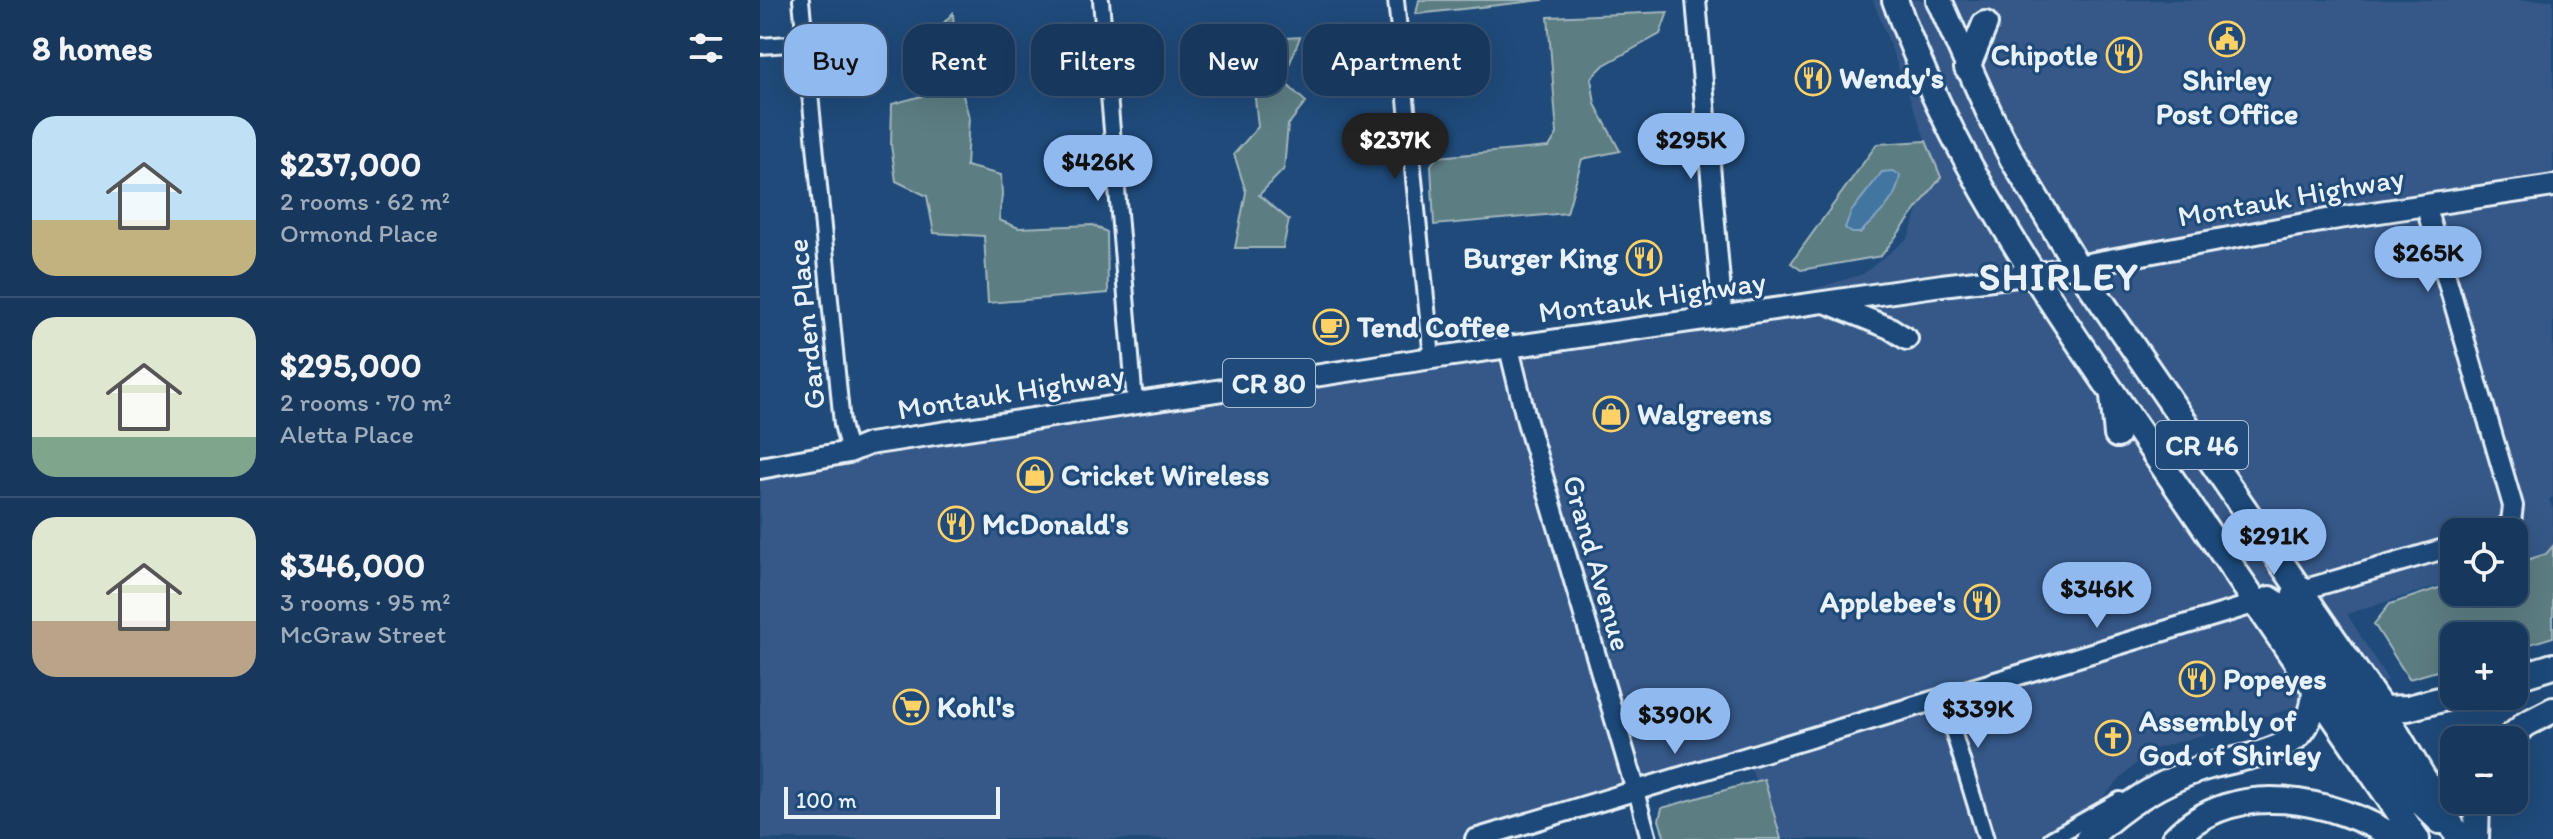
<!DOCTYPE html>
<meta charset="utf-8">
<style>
:root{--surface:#17385c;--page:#244365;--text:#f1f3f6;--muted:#9eacbb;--line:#365272;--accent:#90b9f0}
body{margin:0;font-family:Itim,sans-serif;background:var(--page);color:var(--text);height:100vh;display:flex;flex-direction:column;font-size:30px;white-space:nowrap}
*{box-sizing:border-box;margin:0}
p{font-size:26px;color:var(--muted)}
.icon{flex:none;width:44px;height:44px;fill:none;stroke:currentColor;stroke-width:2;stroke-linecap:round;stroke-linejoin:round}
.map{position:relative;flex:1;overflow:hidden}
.sheet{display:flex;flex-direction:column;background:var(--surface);width:760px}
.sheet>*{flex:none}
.banner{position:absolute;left:24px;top:24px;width:760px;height:72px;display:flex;gap:16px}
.tools{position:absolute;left:1680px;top:518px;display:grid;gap:16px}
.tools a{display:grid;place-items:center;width:88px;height:88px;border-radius:16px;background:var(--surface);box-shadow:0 8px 32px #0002,0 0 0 2px var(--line);font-size:40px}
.scale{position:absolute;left:24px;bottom:20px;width:216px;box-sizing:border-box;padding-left:8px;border:4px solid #e8f1f8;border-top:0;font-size:22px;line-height:28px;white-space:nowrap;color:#e8f1f8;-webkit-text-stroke:6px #1f4a7a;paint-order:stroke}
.price{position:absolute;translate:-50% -68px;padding:0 18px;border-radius:28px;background:var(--accent);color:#111;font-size:26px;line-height:52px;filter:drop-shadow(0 2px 4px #0008)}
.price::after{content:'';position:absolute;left:50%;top:48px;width:24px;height:18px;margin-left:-12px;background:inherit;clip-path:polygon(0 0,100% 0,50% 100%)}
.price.on{background:#222;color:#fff}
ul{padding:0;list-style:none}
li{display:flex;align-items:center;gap:24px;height:200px;padding:0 32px}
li+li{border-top:2px solid var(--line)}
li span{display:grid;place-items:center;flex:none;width:224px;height:160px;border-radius:24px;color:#555}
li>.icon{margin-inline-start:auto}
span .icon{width:96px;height:96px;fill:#fffc;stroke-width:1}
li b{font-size:34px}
h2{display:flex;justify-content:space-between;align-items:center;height:96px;padding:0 32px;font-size:34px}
.pill{padding:0 28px;border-radius:24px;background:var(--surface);box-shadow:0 8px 32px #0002,0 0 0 2px var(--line);font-size:28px;line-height:72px}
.pill.on{background:var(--accent);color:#111}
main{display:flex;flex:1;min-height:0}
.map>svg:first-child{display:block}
</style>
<main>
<section class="sheet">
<h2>8 homes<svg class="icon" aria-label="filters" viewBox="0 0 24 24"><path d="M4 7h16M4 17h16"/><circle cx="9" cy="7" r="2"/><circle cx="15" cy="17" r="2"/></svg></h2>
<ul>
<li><span style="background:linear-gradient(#bfe0f5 65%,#c2b280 0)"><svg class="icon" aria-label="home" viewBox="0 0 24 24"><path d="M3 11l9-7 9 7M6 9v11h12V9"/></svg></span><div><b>$237,000</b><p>2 rooms · 62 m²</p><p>Ormond Place</p></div></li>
<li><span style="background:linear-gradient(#dfe7d0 75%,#7fa58c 0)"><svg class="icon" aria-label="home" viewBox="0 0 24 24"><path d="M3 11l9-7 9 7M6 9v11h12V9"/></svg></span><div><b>$295,000</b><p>2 rooms · 70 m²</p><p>Aletta Place</p></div></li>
<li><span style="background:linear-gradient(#dfe7d0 65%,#b9a48a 0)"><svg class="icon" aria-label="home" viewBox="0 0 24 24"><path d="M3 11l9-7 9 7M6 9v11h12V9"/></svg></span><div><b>$346,000</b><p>3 rooms · 95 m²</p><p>McGraw Street</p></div></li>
</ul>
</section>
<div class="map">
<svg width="1793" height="839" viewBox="0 0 1793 839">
<rect width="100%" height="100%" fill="#1f4a7a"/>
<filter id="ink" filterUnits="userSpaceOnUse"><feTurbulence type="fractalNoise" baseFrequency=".0125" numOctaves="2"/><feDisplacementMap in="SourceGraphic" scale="16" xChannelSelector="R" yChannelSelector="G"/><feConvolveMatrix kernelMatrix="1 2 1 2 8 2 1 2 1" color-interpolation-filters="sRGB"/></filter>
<g filter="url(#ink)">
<!-- built -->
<path fill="#345888" d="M1113,0H1793V497L1789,499L1793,509V552L1754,564V532H1694V581L1587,614L1628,680L1388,751L1302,839H1014L990,765L747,839H0V468L963,317L1103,274L1148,238L1175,165Z"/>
<!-- green -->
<path fill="#5b7d82" stroke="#a2b7bd" stroke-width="2" d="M659,0H783L656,14Z
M908,12L900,34L844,65L831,78L835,104L860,151L822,159L807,213L674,225L671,165L677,157L789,147L797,134L788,17Z
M193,13L197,74L209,117L206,166L241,175L242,195L239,220L259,228L333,225L347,232L348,293L228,303L224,236L174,233L167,196L136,181L131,145L132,104L173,93L166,42Z
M540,37L523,81L546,102L528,125L524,169L499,195L529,220L523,248H475L486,192L474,154L498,127L493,80L478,41Z
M1166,141L1181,177L1121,256L1041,270L1031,263L1117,144Z
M1793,546V637L1754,649V636H1694V666L1649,679L1614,624L1630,604L1694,583V592H1754V564L1786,554Z
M1004,779L1021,839H905L899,820L902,808Z"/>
<!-- water -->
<path fill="#4375a0" stroke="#85a7c3" stroke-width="2" d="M1133,171L1140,175C1138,200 1117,216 1100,233H1092L1085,228L1091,212L1122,172Z"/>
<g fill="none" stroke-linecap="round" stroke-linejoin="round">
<!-- street casing -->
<g stroke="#e8f1f8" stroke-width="20">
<path id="street" d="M41,0L82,424L89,452
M341,0L375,403
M636,0L672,358
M0,46L44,43
M1183,698L1226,839
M876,791L889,839
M1291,839L1360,800"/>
</g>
<!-- secondary casing -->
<g stroke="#e8f1f8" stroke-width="24">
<path id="secondary" d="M936,0L963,317
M1665,204L1753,506L1751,522L1739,532
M749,348L767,422L876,791
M1532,593L1694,546
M715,839L1507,600"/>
</g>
<!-- primary casing -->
<g stroke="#e8f1f8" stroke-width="26">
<path id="primary" d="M1065,302L1130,328L1147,339
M0,468L89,452L109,444L672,358L1182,285L1274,274L1572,219L1793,186"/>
</g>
<!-- highway casing -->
<g stroke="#e8f1f8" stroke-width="30">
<path id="highway" d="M1135,0C1193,165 1294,307 1392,450C1480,579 1568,709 1657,839
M1179,0L1231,117L1252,158L1317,266L1622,709L1700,839
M1207,68L1225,24
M1353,396L1357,435
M1510,599L1530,613L1652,794L1680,821
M1754,678L1793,666
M1622,709L1648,708L1694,696
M1747,740L1766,724L1793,710
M1328,839C1361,807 1399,782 1443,768C1469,760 1510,755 1532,740C1548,729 1554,709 1555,691
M1414,839C1474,776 1573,799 1638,839
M1716,839L1717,800"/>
</g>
<!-- street -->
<use href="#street" stroke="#1f4a7a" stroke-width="14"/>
<!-- secondary -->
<use href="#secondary" stroke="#1f4a7a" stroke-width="18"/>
<!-- primary -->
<use href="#primary" stroke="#1f4a7a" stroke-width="20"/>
<!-- highway -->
<use href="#highway" stroke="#1f4a7a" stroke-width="24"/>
</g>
</g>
<!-- icons -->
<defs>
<g id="civic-ring" transform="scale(1.8)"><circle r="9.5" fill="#1f4a7a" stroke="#ffd166" stroke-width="1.5"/><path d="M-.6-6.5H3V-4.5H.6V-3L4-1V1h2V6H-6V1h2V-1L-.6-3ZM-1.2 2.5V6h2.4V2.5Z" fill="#ffd166"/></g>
<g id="restaurant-ring" transform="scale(1.8)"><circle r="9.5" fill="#1f4a7a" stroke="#ffd166" stroke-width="1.5"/><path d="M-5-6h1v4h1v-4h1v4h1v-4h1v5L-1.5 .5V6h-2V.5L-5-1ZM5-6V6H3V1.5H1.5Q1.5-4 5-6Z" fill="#ffd166"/></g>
<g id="cafe-ring" transform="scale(1.8)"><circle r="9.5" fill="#1f4a7a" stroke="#ffd166" stroke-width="1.5"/><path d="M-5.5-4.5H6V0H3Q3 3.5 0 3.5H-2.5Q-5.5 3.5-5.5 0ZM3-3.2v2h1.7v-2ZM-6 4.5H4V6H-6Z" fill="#ffd166"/></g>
<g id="shop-ring" transform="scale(1.8)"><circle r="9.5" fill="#1f4a7a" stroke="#ffd166" stroke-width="1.5"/><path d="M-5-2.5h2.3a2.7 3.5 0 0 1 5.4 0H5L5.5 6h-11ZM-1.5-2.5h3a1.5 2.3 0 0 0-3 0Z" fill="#ffd166"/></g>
<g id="supermarket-ring" transform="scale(1.8)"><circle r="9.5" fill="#1f4a7a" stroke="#ffd166" stroke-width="1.5"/><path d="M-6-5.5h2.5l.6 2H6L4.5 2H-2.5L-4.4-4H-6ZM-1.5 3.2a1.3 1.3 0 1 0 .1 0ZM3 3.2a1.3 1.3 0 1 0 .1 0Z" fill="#ffd166"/></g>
<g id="church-ring" transform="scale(1.8)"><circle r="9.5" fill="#1f4a7a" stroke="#ffd166" stroke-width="1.5"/><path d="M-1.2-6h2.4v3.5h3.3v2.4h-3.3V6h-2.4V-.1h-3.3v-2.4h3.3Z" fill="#ffd166"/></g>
</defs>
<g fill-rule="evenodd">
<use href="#civic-ring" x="1467" y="39"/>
<use href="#restaurant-ring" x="1364" y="55"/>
<use href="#restaurant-ring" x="1053" y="78"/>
<use href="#restaurant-ring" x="884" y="258"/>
<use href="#cafe-ring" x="571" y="327"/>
<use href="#shop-ring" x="851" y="414"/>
<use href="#shop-ring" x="275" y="475"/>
<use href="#restaurant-ring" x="196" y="524"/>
<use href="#restaurant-ring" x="1222" y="602"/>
<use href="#restaurant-ring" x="1437" y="679"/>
<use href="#supermarket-ring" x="151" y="707"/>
<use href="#church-ring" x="1353" y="738"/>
</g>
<g text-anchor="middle" stroke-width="6" stroke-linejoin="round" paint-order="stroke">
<!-- shield labels -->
<g fill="#1f4a7a" stroke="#acbfd2" stroke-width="2">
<rect x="463" y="359" width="92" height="48" rx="6"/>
<rect x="1396" y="421" width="92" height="48" rx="6"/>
</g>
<g font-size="28" font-weight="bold" fill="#e8f1f8">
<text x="509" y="393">CR 80</text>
<text x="1442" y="455">CR 46</text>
</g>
<!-- poi labels -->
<g font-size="30" font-weight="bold" fill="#e8f1f8" stroke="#1f4a7a" text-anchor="start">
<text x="1338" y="65" text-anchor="end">Chipotle</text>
<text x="1079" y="88">Wendy's</text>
<text x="1467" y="90" text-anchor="middle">Shirley<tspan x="1467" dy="34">Post Office</tspan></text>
<text x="858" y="268" text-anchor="end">Burger King</text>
<text x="597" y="337">Tend Coffee</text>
<text x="877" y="424">Walgreens</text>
<text x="301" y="485">Cricket Wireless</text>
<text x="222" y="534">McDonald's</text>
<text x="1196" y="612" text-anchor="end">Applebee's</text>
<text x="1463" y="689">Popeyes</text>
<text x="177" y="717">Kohl's</text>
<text x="1379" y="731">Assembly of<tspan x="1379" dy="34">God of Shirley</tspan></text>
</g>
<!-- street labels -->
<g font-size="30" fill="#e8f1f8" stroke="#1f4a7a">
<text transform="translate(1531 197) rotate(-10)" y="10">Montauk Highway</text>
<text transform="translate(892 297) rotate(-8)" y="10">Montauk Highway</text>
<text transform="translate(46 324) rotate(-96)" y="10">Garden Place</text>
<text transform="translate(251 392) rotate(-9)" y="10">Montauk Highway</text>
<text transform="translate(837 563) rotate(74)" y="10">Grand Avenue</text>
</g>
<!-- district labels -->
<g font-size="38" font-weight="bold" letter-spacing="2" fill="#e8f1f8" stroke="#1f4a7a">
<text x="1299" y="290">SHIRLEY</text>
</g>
</g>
</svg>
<div class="tools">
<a><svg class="icon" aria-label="locate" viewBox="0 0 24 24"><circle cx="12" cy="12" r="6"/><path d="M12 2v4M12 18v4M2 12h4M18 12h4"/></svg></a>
<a>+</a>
<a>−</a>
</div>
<div class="scale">100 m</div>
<b class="price on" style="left:635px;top:181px">$237K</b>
<b class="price" style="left:931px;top:181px">$295K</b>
<b class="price" style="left:338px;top:203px">$426K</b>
<b class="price" style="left:1668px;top:294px">$265K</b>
<b class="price" style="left:1514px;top:577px">$291K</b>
<b class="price" style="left:1337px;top:630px">$346K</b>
<b class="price" style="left:1218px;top:750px">$339K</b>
<b class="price" style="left:915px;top:756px">$390K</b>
<div class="banner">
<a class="pill on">Buy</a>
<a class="pill">Rent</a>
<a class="pill">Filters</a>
<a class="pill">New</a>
<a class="pill">Apartment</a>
</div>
</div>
</main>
